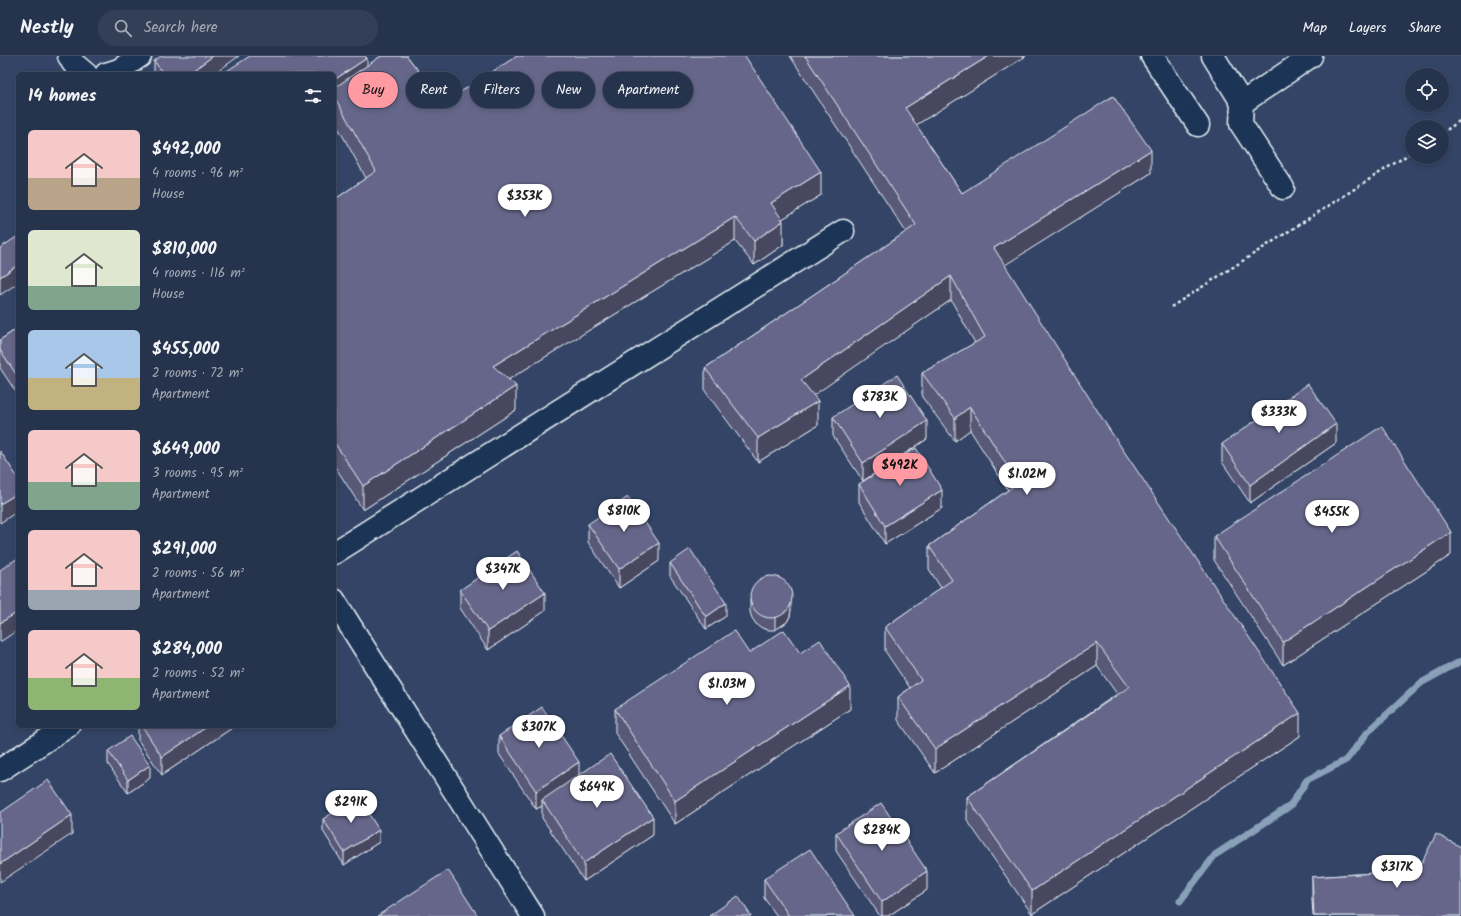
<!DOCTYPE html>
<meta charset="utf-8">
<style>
:root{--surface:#26334c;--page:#323f56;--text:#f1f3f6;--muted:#a4aab5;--line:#424e64;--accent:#ff9aa2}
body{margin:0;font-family:Kalam,sans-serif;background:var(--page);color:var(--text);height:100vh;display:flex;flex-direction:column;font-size:15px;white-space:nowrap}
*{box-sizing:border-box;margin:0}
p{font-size:13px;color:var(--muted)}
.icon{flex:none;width:22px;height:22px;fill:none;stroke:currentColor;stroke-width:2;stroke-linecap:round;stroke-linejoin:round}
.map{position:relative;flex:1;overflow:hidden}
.details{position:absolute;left:16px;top:16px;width:320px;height:656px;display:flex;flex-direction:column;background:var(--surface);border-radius:6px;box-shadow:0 2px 6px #0003,0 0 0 1px var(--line)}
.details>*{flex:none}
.top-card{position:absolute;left:348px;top:16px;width:380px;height:36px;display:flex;gap:8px}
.controls{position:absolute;left:1405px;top:12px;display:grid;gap:8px}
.controls a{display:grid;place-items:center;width:44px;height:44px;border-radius:50%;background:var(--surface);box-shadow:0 2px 6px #0003,0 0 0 1px var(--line);font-size:20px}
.price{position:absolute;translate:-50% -34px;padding:0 9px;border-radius:14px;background:#fff;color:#222;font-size:13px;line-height:26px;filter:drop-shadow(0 1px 2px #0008)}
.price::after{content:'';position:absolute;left:50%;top:24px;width:12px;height:9px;margin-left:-6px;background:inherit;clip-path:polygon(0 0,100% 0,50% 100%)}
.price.selected{background:var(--accent);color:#111}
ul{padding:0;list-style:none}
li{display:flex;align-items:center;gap:12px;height:100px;padding:0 12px}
li span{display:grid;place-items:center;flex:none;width:112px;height:80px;border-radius:6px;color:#555}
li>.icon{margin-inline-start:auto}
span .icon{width:48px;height:48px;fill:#fffc;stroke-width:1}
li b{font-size:17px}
h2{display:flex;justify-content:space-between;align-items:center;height:48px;padding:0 12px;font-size:17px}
.chip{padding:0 14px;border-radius:18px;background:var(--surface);box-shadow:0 2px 6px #0003,0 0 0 1px var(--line);font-size:14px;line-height:36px}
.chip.selected{background:var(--accent);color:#111}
header{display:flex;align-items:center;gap:24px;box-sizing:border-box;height:56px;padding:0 20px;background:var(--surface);border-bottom:1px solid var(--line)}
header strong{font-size:19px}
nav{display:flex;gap:22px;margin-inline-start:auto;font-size:14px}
.search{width:280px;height:36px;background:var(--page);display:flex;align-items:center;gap:10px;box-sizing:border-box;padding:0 14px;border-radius:22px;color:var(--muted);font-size:15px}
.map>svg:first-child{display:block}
</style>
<header>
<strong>Nestly</strong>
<div class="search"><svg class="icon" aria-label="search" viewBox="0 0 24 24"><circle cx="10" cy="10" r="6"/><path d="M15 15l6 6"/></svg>Search here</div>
<nav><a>Map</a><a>Layers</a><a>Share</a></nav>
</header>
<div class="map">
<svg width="1461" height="860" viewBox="0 0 1461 860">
<rect width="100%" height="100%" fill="#346"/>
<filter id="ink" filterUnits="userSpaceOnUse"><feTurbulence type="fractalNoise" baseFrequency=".025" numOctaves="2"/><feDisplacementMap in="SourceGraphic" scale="8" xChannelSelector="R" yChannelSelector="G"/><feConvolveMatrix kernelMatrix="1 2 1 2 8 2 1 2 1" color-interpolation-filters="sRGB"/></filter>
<g filter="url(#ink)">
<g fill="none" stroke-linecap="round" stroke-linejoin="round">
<!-- stream -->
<path stroke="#88a1b9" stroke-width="7" d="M1180,845L1215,799L1290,750L1307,724L1346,704L1368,676L1421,627L1461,605"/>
<!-- minor casing -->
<g stroke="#e8f1f8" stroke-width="25">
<path id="minor" d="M69,0L73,7L86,18
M1152,0L1198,69
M1213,0L1242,47L1241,68L1283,132
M106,18L119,14L140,0
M1242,47L1311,0
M334,497L843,175
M334,544L533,860
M0,714L68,670"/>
</g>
<!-- path -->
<path stroke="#e8f1f8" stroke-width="2.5" stroke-dasharray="3 3" stroke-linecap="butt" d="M1442,77L1461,64
M1171,251L1412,96"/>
<!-- minor -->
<use href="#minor" stroke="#1d3557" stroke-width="22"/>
</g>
<!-- wall -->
<path fill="#585877" stroke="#e8f1f8" d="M381,0H408H407L443,47L821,139L782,163L783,189L754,209L735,185L509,323L516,354L363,454L334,409V144L366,122L334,64V18L367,10Z
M790,0H1026L916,69L962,137L1151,117L1004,209L1300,680L1032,858L967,764V741L1117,638L1097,610L935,717L898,664V641L910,632L885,595V571L941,532L929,513V490L1008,434L970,374L955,385L922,341V317L975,287L951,244L813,339L818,369L758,406L705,335V312L906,176Z
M154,5L214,18H154Z
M18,272V339L0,312V284Z
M833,361L927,383L863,425L833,380Z
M1336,387L1250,447L1222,406V388Z
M859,428L942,452L885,488L859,446Z
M588,468L659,505L619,532L588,486Z
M1214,480L1451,499L1283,609L1214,504Z
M670,507L726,560L706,573L670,520Z
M460,534L545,555L488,594L460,552Z
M750,544L791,553L790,560L787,566L775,574H768L762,572L756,568L752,562L750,556Z
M749,597H800L850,653L675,768L615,677V653Z
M138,670H235L162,719L138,684Z
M499,680L579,719L653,779L584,825L542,762V750L536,753L499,698Z
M108,695L150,722L128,737L108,708Z
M323,763L379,786L344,809L323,775Z
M836,777L927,834L888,860H880L836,795Z
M1405,809L1461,860H1313L1312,844V821L1405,815Z
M764,823L855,860H777L764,842Z"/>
<!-- shaded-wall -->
<path fill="#474761" stroke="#e8f1f8" d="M213,0H239L214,18H188Z
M989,0H1026L905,76V52Z
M367,2V26L334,40V24Z
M1151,94V117L994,216V192Z
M821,116V139L771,170V147Z
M735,161V185L493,333V310Z
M783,165V189L754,209V185Z
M18,209V227L0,239V221Z
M951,220V244L801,348V324Z
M516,330V354L363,454V430Z
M818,345V369L758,406V382Z
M970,351V374L955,385V362Z
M927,365V383L863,425V407Z
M1336,368V387L1250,447V429Z
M942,434V452L885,488V470Z
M18,437V455L0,467V448Z
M1451,476V499L1283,609V586Z
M659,487V505L619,532V513Z
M545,537V555L488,594V575Z
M791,541V553L790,560L787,566L775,574V561Z
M726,547V560L706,573V561Z
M18,556V574L0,586V567Z
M1097,587V610L935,717V693Z
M850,630V653L675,768V745Z
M1300,657V680L1032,858V835Z
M208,670H235L162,719V701Z
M579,706V725L542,744V750L536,753V735Z
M150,709V722L128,737V724Z
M72,759V778L0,826V808Z
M653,761V779L584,825V807Z
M379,774V786L344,809V796Z
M927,815V834L888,860H882V846Z"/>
<!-- building -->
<path fill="#66668a" stroke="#e8f1f8" d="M161,0H213L188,18H164L154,5Z
M250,0H365L367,2L334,24V18H222Z
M381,0H407L443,47L517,0H745L821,116L771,147L783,165L754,185L735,161L493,310L516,330L363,430L334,386V144L376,115L334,40V32Z
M805,0H989L905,52L962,137L1113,40L1151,94L994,192L1109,373L1300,657L1032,835L967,741L1129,631L1097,587L935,693L898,641L921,624L885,571L952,524L929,490L1018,427L970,351L955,362L922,317L985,281L951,220L801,324L818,345L758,382L705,312L916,169Z
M18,180V209L0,221V192Z
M18,272V321L0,294V284Z
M897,319L927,365L863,407L833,361Z
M1308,328L1336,368L1250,429L1222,388Z
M1382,370L1451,476L1283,586L1214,480Z
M916,392L942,434L885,470L859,428Z
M0,395L18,422V437L0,448Z
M628,441L659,487L619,513L588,468Z
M690,493L726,547L706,561L670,507Z
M517,495L545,537L488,575L460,534Z
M18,502V556L0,567V514Z
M750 541a21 21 0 1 1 42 0a21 21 0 1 1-42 0Z
M784,574L800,597L820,584L850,630L675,745L615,653L734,575L749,597Z
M542,651L579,706L536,735L499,680Z
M142,670H208L162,701Z
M130,680L150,709L128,724L108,695Z
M610,698L653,761L584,807L542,744Z
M48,724L72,759L0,808V757Z
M358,741L379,774L344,796L323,763Z
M881,747L927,815L882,846L836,777Z
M1436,778L1461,791V860H1314L1312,821L1406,815L1405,809L1421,808Z
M810,793L855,860H789L764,823Z
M448,814L478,860H377Z
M738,840L751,860H709Z"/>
</g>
</svg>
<div class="controls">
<a><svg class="icon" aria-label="locate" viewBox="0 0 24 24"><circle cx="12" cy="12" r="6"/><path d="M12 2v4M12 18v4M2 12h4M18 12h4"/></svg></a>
<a><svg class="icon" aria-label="layers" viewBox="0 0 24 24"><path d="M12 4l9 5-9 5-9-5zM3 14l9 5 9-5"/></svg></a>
</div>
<b class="price" style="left:525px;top:162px">$353K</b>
<b class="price" style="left:880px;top:363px">$783K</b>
<b class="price" style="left:1279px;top:378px">$333K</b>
<b class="price selected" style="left:900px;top:431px">$492K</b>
<b class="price" style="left:1027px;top:440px">$1.02M</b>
<b class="price" style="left:624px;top:477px">$810K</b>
<b class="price" style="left:1332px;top:478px">$455K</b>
<b class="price" style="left:503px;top:535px">$347K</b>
<b class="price" style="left:727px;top:650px">$1.03M</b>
<b class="price" style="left:539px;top:693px">$307K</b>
<b class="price" style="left:597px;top:753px">$649K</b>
<b class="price" style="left:351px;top:768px">$291K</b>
<b class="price" style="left:882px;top:796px">$284K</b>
<b class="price" style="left:1397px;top:833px">$317K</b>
<div class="top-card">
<a class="chip selected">Buy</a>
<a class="chip">Rent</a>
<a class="chip">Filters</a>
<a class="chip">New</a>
<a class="chip">Apartment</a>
</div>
<section class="details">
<h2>14 homes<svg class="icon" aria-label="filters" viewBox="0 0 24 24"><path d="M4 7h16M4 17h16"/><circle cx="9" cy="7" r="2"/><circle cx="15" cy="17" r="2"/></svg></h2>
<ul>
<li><span style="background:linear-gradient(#f6c9c9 60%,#b9a48a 0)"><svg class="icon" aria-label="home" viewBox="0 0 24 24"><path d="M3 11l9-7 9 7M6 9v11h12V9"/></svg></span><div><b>$492,000</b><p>4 rooms · 96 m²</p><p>House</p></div></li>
<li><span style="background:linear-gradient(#dfe7d0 70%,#7fa58c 0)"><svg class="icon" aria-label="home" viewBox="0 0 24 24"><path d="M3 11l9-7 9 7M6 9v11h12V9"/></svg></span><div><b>$810,000</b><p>4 rooms · 116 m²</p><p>House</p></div></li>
<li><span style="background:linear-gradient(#a9c7e8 60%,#c2b280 0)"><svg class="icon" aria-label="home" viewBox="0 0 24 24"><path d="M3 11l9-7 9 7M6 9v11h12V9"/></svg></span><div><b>$455,000</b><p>2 rooms · 72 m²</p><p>Apartment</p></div></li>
<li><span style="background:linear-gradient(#f6c9c9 65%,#7fa58c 0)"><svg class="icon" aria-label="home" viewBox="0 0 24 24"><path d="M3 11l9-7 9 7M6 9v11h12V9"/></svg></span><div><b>$649,000</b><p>3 rooms · 95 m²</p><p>Apartment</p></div></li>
<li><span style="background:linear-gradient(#f6c9c9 75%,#9aa5b1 0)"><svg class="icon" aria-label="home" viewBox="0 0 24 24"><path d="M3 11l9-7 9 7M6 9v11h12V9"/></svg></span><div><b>$291,000</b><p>2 rooms · 56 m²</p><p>Apartment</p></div></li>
<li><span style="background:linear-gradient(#f6c9c9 60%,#8fb573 0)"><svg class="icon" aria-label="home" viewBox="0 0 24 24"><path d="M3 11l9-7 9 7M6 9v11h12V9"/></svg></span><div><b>$284,000</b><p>2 rooms · 52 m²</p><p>Apartment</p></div></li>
</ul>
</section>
</div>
